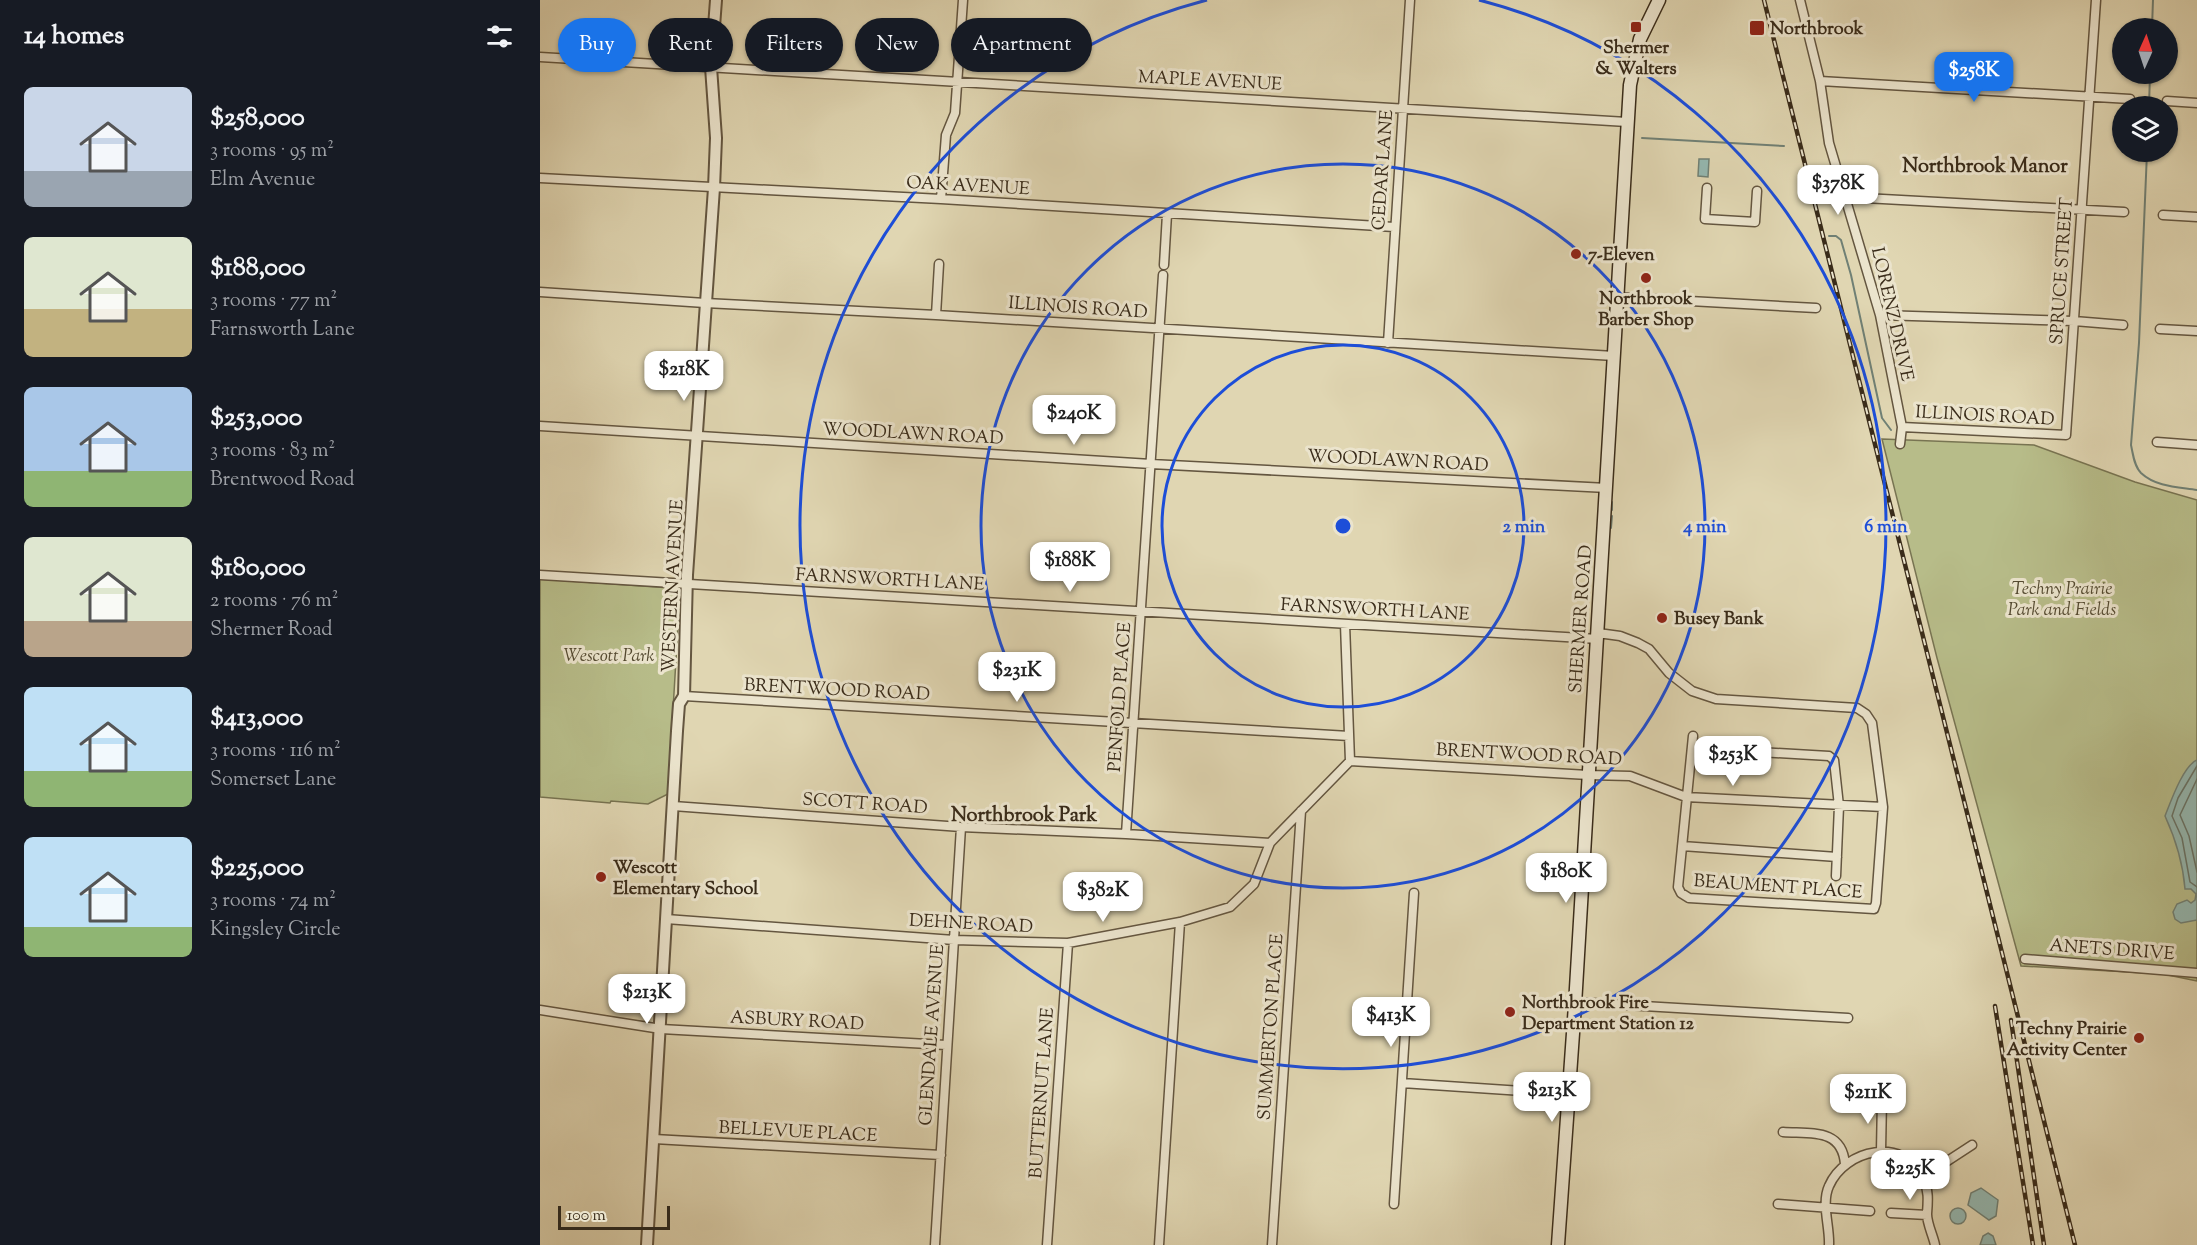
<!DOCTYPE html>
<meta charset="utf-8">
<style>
:root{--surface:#171b24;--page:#242831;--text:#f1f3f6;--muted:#9ea1a6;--accent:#1a73e8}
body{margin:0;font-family:"Sorts Mill Goudy",serif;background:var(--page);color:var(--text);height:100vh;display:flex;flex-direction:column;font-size:22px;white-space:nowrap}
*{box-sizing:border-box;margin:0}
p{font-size:20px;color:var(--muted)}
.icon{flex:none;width:33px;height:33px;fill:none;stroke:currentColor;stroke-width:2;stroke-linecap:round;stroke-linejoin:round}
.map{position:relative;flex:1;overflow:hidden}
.details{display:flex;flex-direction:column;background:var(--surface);width:540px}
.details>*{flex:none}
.top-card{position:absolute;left:18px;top:18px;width:570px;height:54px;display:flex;gap:12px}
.needle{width:39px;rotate:3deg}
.tools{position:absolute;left:1572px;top:18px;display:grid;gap:12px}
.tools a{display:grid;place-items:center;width:66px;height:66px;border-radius:50%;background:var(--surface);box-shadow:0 2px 4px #0004;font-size:30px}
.scale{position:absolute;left:18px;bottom:15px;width:112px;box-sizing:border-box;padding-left:6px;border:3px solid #3a2c1a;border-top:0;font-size:16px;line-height:21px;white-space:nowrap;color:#3a2c1a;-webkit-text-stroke:4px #ebe4cd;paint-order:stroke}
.price{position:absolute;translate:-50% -51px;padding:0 14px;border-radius:12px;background:#fff;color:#222;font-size:20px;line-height:39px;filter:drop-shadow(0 2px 3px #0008)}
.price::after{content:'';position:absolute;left:50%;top:36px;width:18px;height:14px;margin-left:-9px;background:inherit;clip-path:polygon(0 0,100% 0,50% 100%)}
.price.active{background:var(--accent);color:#fff}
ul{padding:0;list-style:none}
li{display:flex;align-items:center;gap:18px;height:150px;padding:0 24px}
li span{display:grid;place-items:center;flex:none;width:168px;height:120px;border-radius:9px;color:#555}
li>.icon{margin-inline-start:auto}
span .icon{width:72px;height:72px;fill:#fffc;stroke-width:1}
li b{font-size:26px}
h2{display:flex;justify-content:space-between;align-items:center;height:72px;padding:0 24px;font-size:26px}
.tag{padding:0 21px;border-radius:27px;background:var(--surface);box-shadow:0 2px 4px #0004;font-size:21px;line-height:54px}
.tag.active{background:var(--accent);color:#fff}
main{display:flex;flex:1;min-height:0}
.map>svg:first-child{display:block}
</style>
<main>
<section class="details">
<h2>14 homes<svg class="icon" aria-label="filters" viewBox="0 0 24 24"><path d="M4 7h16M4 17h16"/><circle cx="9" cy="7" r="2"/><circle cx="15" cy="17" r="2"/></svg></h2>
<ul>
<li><span style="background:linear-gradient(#c9d6e8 70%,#9aa5b1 0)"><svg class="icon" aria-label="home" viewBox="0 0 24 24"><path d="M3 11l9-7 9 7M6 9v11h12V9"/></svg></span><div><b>$258,000</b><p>3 rooms · 95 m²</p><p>Elm Avenue</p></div></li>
<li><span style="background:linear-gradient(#dfe7d0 60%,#c2b280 0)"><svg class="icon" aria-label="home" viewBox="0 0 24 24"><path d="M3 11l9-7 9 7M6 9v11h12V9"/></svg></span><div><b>$188,000</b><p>3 rooms · 77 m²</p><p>Farnsworth Lane</p></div></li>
<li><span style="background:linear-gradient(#a9c7e8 70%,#8fb573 0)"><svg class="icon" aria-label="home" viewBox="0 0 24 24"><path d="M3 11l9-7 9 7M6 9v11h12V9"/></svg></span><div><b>$253,000</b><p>3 rooms · 83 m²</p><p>Brentwood Road</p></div></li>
<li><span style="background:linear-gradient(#dfe7d0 70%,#b9a48a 0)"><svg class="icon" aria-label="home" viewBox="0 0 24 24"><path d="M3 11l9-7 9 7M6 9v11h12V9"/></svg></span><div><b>$180,000</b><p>2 rooms · 76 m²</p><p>Shermer Road</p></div></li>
<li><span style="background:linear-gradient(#bfe0f5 70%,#8fb573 0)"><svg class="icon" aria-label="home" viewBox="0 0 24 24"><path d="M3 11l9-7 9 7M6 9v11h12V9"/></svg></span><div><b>$413,000</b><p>3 rooms · 116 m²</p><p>Somerset Lane</p></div></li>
<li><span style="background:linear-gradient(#bfe0f5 75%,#8fb573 0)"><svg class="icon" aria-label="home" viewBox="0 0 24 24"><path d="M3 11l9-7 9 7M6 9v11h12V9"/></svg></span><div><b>$225,000</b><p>3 rooms · 74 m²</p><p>Kingsley Circle</p></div></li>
</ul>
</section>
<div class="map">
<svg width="1657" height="1245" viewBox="0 0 1657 1245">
<rect width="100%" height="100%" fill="#e0d6b2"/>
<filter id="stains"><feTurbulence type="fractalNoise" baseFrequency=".00333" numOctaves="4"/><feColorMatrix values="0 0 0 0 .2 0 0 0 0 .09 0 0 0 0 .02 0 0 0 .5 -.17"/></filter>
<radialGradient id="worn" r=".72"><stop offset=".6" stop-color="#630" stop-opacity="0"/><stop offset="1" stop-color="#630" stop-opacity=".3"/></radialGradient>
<!-- green -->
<path fill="#b7bc89" stroke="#787452" stroke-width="1.5" d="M1342,439L1494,445L1595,482L1657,500V981L1623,974L1481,966L1397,658Z
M0,579L131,588L140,592L128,794L108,804L71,801L70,803L0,797Z"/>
<!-- water -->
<path fill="#94b8b1" stroke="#708075" stroke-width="1.5" d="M1159,159H1169L1168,177L1158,176Z
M1657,760V920L1641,923L1635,919L1633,912L1637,904L1647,900L1651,903L1655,900L1656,894L1651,889H1645C1643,863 1636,840 1625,816C1631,801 1643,766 1657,760Z
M1441,1188L1458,1200L1456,1216L1449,1220L1428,1205L1431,1193Z
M1410 1216a8 8 0 1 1 16 0a8 8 0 1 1-16 0Z
M1448,1233L1453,1236L1456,1245H1440L1443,1236Z"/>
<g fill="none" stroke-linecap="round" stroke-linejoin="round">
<!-- shore -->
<path stroke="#677266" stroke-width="1.5" d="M1657,766L1638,798L1632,816L1642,838L1650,882L1657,887
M1657,779L1640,815L1649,836L1657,872"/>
<!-- stream -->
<path stroke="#708075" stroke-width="2" d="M1612,28L1613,0
M1609,106L1610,74
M1102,138L1244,146
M1607,152L1599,343L1591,445C1593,454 1594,466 1601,473C1616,487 1638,487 1657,490
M1289,236H1296L1301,240L1311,275L1342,418L1351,430
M1072,510V502
M1071,528L1072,516"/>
<!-- minor casing -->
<g stroke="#645640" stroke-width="11">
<path id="minor" d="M1260,0L1280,81L1289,143L1340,315L1362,427L1360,444
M0,57L1087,122
M1280,81L1590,99
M1627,101L1657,103
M0,178L401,199L854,227
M1167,188L1165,219L1215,222L1217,191
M1306,197L1584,212
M401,199L406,135L415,113L423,0
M1623,215L1657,217
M624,265L627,214
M0,292L165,303L396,315L1074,356
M1077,297L1276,308
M396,315L399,264
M1340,315L1534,321L1583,325
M1620,329L1657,331
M848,343L870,0
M0,426L611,464L1067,488
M1362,427L1526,435L1556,0
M1617,442L1657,445
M0,575L1058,639
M1058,633L1080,636L1098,643L1109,649L1129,673L1152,691L1176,699L1317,708L1326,714L1332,723L1343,807L1336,903L1334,909L1149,898L1141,893L1138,887L1153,736
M144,696L809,736
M1152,748L1289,756L1294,760L1299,806L1296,876
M810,761L1048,775L1090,776L1146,797L1343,807
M133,806L421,827L586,834L730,843
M586,834L623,275
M1142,846L1297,857
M126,919L414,940L528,943L640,922L690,907L714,884L730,843L810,761L805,624
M1485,959L1657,973
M1035,1002L1308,1018
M0,1010L121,1029L406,1045
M862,1083L1029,1094
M1243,1132C1271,1134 1302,1128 1305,1164
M114,1139L401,1155
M1341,1151L1342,1099
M1383,1177L1432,1145
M854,1204L874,893
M1238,1204L1330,1211
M1351,1213L1387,1215
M395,1245L421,827
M507,1245L528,943
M619,1245L640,922
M732,1245L761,811
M1289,1245C1290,1227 1281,1203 1289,1186C1305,1149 1364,1136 1383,1178C1389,1190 1388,1201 1387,1214C1387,1224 1393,1235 1395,1245"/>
</g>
<!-- tertiary casing -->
<g stroke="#645640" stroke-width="14">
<path id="tertiary" d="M107,1245L137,731L139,704L144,696L147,575L174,188L176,138L171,67L176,0"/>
</g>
<!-- secondary casing -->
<g stroke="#3a2c1a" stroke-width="15">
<path id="secondary" d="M1018,1245L1035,1005L1090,85L1100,39L1119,0"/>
</g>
<!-- minor -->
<use href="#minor" stroke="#ebe4cd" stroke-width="8"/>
<!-- tertiary -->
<use href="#tertiary" stroke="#ebe4cd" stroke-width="10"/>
<!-- secondary -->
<use href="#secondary" stroke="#ebe4cd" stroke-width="12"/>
<!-- rail casing -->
<g stroke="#3a2c1a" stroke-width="4.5">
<path id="rail" d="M1224,0L1535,1245
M1455,1006L1493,1245
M1471,1020L1504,1245"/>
</g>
<!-- rail -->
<use href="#rail" stroke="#ebe4cd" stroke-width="2" stroke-dasharray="7" stroke-linecap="butt"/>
</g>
<!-- distance rings -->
<g fill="none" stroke="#1d4ed8" stroke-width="3">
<circle cx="803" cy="526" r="181"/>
<circle cx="803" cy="526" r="362"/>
<path d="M939 0A543 543 0 1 1 667 0"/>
</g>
<!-- markers -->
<g fill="#8f2418" stroke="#ebe4cd" stroke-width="2">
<rect x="1090" y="21" width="12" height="12" rx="3"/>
<rect x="1209" y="20" width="16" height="16" rx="3"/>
<circle cx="1036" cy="254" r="6"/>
<circle cx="1106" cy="278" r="6"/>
<circle cx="1122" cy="618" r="6"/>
<circle cx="61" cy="877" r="6"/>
<circle cx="970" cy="1012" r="6"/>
<circle cx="1599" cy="1038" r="6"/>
</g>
<g text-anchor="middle" stroke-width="6" stroke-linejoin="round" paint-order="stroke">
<!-- poi labels -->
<g font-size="18" font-weight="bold" fill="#3a2c1a" stroke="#ebe4cd" text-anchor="start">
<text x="1230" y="34">Northbrook</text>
<text x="1096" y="53" text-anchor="middle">Shermer<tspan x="1096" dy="21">&amp; Walters</tspan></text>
<text x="1048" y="260">7-Eleven</text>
<text x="1106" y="304" text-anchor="middle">Northbrook<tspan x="1106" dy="21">Barber Shop</tspan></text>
<text x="1134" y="624">Busey Bank</text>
<text x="73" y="873">Wescott<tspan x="73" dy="21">Elementary School</tspan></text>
<text x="982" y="1008">Northbrook Fire<tspan x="982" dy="21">Department Station 12</tspan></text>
<text x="1587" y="1034" text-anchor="end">Techny Prairie<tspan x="1587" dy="21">Activity Center</tspan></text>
</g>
<!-- street labels -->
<g font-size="18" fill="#3a2c1a" stroke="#ebe4cd">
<text transform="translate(670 80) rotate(3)" y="6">MAPLE AVENUE</text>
<text transform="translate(842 170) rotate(-86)" y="6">CEDAR LANE</text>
<text transform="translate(428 185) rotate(3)" y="6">OAK AVENUE</text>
<text transform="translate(1521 271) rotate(-86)" y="6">SPRUCE STREET</text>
<text transform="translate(538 307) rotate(4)" y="6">ILLINOIS ROAD</text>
<text transform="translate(1353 314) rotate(77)" y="6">LORENZ DRIVE</text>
<text transform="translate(1445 415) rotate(3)" y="6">ILLINOIS ROAD</text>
<text transform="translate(373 433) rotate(3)" y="6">WOODLAWN ROAD</text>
<text transform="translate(858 460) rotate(3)" y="6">WOODLAWN ROAD</text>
<text transform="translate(350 579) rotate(3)" y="6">FARNSWORTH LANE</text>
<text transform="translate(132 586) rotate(-87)" y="6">WESTERN AVENUE</text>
<text transform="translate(835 609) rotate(3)" y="6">FARNSWORTH LANE</text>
<text transform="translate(1040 619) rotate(-86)" y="6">SHERMER ROAD</text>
<text transform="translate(297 689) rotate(3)" y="6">BRENTWOOD ROAD</text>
<text transform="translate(579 697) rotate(-86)" y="6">PENFOLD PLACE</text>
<text transform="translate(989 754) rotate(3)" y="6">BRENTWOOD ROAD</text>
<text transform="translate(325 803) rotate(4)" y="6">SCOTT ROAD</text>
<text transform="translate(1238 886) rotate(4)" y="6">BEAUMENT PLACE</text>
<text transform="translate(431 923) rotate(3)" y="6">DEHNE ROAD</text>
<text transform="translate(1572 949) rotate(4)" y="6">ANETS DRIVE</text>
<text transform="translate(257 1020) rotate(3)" y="6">ASBURY ROAD</text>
<text transform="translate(730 1027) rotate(-86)" y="6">SUMMERTON PLACE</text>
<text transform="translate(391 1035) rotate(-86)" y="6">GLENDALE AVENUE</text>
<text transform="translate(501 1093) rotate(-86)" y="6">BUTTERNUT LANE</text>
<text transform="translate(258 1131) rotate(3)" y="6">BELLEVUE PLACE</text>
</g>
<!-- park labels -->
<g font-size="18" font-style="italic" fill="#534930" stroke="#ebe4cd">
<text x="1522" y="594">Techny Prairie<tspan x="1522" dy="21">Park and Fields</tspan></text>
<text x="69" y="661">Wescott Park</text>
</g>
<!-- neighbourhood labels -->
<g font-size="20" font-weight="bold" fill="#3a2c1a" stroke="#ebe4cd">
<text x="1445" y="172">Northbrook Manor</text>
<text x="484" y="821">Northbrook Park</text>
</g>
</g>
<circle cx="803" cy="526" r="9" fill="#1d4ed8" stroke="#ebe4cd" stroke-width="3"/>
<g font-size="18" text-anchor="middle" font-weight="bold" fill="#1d4ed8" stroke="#ebe4cd" stroke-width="6" stroke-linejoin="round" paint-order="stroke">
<text x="984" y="532">2 min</text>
<text x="1165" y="532">4 min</text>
<text x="1346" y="532">6 min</text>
</g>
<rect width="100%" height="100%" filter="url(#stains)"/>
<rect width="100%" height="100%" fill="url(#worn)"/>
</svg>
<div class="tools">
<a><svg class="needle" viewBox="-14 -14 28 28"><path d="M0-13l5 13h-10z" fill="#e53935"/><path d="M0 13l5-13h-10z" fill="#9ea1a6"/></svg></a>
<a><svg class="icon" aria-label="layers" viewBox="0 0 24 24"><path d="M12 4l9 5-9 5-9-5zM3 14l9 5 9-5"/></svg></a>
</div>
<div class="scale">100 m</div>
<b class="price active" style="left:1434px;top:103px">$258K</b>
<b class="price" style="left:1298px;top:216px">$378K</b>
<b class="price" style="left:144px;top:402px">$218K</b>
<b class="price" style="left:534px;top:446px">$240K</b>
<b class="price" style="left:530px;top:593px">$188K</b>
<b class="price" style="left:477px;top:703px">$231K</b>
<b class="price" style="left:1193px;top:787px">$253K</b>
<b class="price" style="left:1026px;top:904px">$180K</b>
<b class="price" style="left:563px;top:923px">$382K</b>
<b class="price" style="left:107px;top:1025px">$213K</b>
<b class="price" style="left:851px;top:1048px">$413K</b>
<b class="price" style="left:1012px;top:1123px">$213K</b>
<b class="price" style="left:1328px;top:1125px">$211K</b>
<b class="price" style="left:1370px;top:1201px">$225K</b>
<div class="top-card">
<a class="tag active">Buy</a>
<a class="tag">Rent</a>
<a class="tag">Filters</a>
<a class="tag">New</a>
<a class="tag">Apartment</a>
</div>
</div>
</main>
